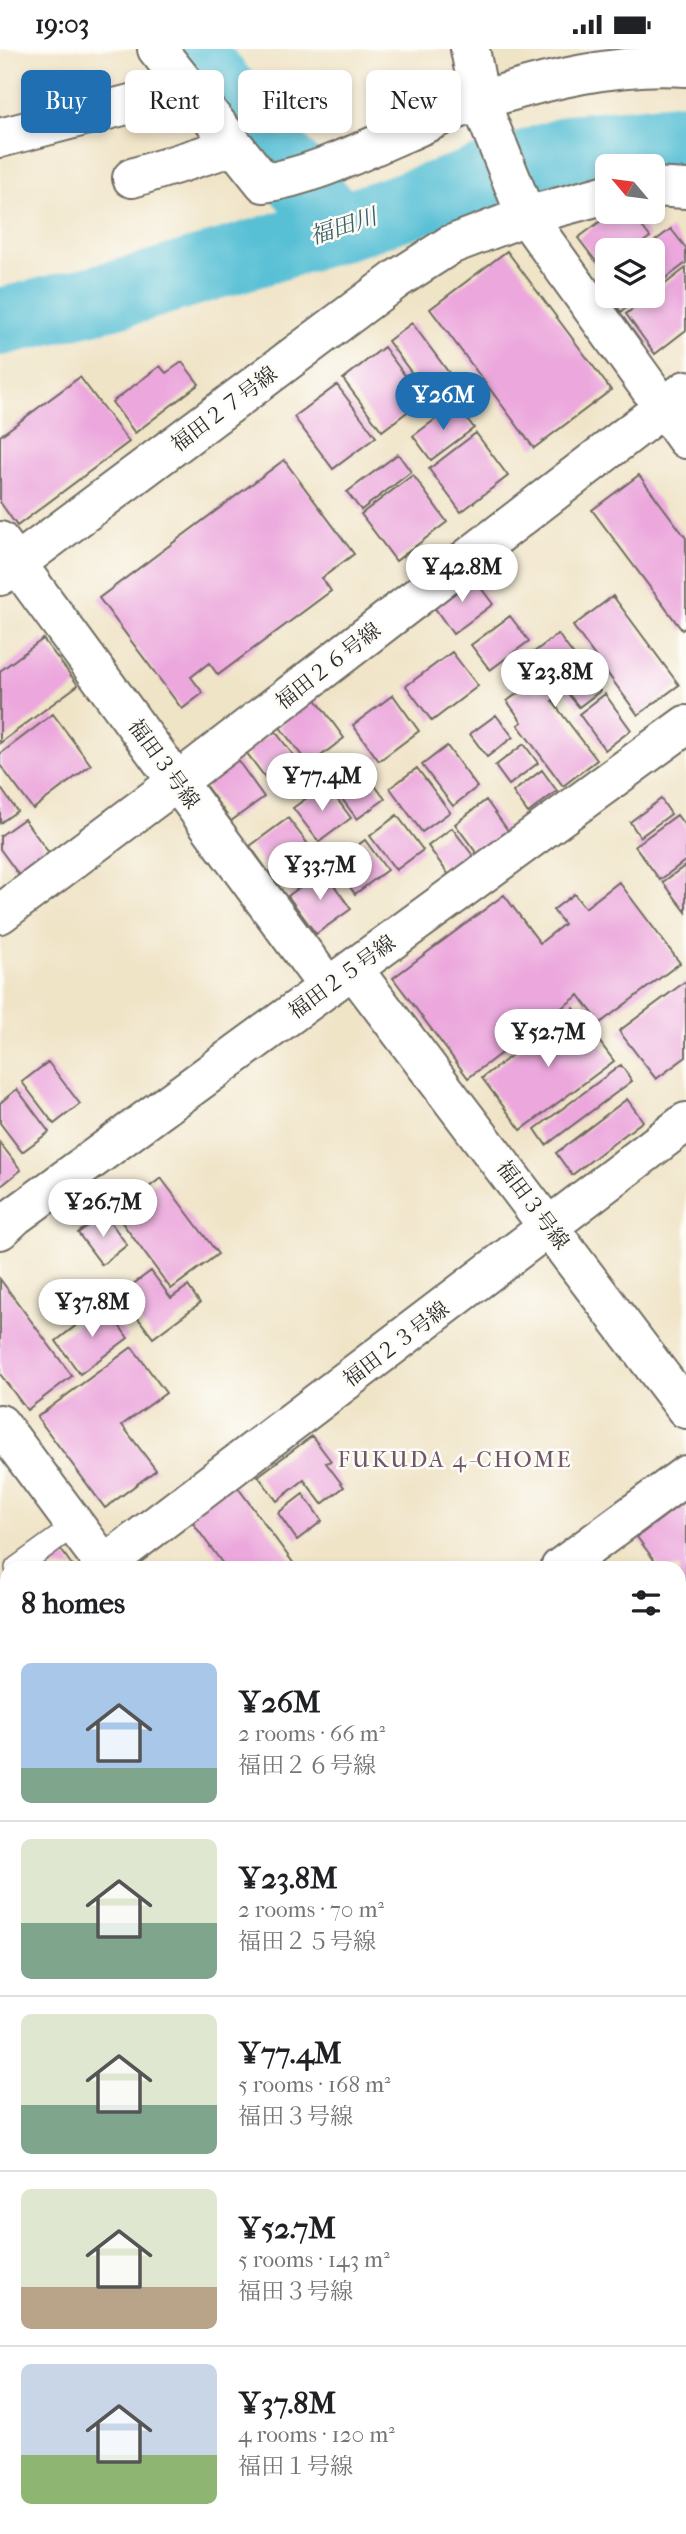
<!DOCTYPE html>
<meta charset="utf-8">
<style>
:root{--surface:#fff;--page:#f6f6f6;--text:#202124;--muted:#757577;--line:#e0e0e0;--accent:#1f6fb2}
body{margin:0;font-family:"IM FELL French Canon","Noto Serif JP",serif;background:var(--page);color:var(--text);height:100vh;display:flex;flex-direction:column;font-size:26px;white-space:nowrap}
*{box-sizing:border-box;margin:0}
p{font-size:23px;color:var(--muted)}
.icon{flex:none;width:38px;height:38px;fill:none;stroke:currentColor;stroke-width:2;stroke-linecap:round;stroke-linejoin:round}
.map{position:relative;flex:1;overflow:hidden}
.panel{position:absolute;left:0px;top:1512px;width:686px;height:973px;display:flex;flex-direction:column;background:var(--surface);border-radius:21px 21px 0 0;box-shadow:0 4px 10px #0003}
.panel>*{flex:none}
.guide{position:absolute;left:21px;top:21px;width:644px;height:63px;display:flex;gap:14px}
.needle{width:46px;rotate:299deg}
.controls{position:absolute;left:595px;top:105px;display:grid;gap:14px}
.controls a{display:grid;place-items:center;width:70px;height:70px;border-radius:10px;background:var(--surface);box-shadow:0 4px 10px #0003;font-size:35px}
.price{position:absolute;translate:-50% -60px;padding:0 16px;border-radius:24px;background:#fff;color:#222;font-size:23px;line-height:46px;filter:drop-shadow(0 2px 4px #0008)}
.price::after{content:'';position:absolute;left:50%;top:42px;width:21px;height:16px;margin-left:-10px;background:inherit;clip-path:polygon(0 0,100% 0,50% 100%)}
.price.current{background:var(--accent);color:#fff}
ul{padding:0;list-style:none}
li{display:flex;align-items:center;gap:21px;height:175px;padding:0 21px}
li+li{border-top:2px solid var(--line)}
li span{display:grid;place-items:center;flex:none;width:196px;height:140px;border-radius:10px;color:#555}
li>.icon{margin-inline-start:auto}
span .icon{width:84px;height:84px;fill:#fffc;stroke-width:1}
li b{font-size:30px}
h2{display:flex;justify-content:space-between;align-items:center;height:84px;padding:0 21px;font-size:30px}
.pill{padding:0 24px;border-radius:10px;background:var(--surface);box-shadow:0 4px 10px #0003;font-size:24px;line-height:63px}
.pill.current{background:var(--accent);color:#fff}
.status{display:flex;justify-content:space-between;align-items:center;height:49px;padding:0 35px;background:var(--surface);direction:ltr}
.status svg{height:19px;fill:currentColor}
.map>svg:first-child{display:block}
</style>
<div class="status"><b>19:03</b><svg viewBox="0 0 49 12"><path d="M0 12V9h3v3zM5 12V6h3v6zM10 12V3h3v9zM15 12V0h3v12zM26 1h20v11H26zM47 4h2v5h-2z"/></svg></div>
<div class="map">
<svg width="686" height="2485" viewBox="0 0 686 2485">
<rect width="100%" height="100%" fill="#fdfcf7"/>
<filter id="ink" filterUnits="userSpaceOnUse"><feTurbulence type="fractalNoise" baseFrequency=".0143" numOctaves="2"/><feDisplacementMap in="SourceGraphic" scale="14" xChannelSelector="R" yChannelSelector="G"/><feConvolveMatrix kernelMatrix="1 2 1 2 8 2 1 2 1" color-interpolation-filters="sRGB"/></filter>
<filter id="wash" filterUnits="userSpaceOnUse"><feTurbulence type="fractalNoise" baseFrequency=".00686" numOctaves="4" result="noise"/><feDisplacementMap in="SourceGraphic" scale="28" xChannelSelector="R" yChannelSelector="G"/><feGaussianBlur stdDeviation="1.57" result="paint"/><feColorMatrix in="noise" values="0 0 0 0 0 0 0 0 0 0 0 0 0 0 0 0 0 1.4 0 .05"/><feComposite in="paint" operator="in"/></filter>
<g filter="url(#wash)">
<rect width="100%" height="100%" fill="#f0e4c7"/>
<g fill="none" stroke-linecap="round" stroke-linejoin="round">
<!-- river -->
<path stroke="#58c0d5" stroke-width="68" d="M188,0L339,179
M0,273L137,240L339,179L577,98L686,88"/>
</g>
<g id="blocks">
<!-- building -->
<path fill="#eca8dd" d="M613,163H631L650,188L632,201H607V220L604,223L578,189Z
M671,180L686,199V214L653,239V201H643Z
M507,202L611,341L534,399L430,260Z
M686,219V281L655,305L626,265Z
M607,228V244L600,234Z
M610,247H642L621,263Z
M412,274L449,324L425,342L388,292Z
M384,298L423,351L382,382L343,330Z
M182,313L199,335L135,384L112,353L160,317L166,324Z
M80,328L129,393L17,477L0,453V387Z
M337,336L376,388L333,420L294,368Z
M456,355L474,379L431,411L413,387Z
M476,384L508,427L461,463L429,420Z
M398,405L411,423L361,461L347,443Z
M284,411L354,505L322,529L331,542L218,626L209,614L191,628L203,644L182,660L99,549Z
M413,426L447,473L396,512L361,465Z
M639,426L686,489V578L682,581L592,461Z
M471,526L493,555L453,585L432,555Z
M613,547L679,636L638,666L573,577Z
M510,567L529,592L490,621L471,596Z
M558,585L600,642L579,658L565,641L552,652L597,711L563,737L518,676L522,673L507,652L531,635L537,644L556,629L553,624L538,636L521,613Z
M43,590L78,636L0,694V622Z
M452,603L478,637L432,672L406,637Z
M605,645L631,681L605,701L579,665Z
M393,646L419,682L379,712L353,676Z
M315,649L344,689L309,716L279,677Z
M53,665L91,716L33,760L0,716V705Z
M496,666L513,688L487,708L470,685Z
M275,682L303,719L274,740L246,703Z
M524,695L538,714L509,736L495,717Z
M447,697L477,738L453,757L422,716Z
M236,709L264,748L231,772L203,733Z
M355,710L385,750L357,770L328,731Z
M417,719L450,763L422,783L390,739Z
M542,721L557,742L528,764L513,743Z
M326,735L351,769L319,793L293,759Z
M0,738L17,762L0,774Z
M661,750L671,765L640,788L630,773Z
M486,751L509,783L478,806L455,775Z
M397,766L423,801L396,821L370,787Z
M677,766L686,778V811L660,831L635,797Z
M288,769L314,803L275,832L250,797Z
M24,770L49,804L19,826L0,800V787Z
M452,779L474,808L449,826L428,797Z
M365,791L387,821L355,845L333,814Z
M686,816V863L663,833Z
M323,821L351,860L316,885L288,847Z
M619,833L680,914L600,974L579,946L468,1029L393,929L504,846L540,894L564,875L553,861L574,845L585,859Z
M686,932V1008L656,1030L619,982Z
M574,959L614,1012L521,1081L482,1029Z
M48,1013L80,1055L54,1075L22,1033Z
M621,1016L632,1032L546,1096L535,1080Z
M17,1040L49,1083L22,1103L0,1074V1054Z
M627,1050L643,1072L572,1126L556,1104Z
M0,1094L21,1121L0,1138Z
M161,1129L218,1205L171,1240L115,1164Z
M104,1164L127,1196L102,1216L78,1184Z
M151,1222L171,1249L188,1237L200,1254L153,1289L120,1245Z
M0,1230L72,1327L27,1361L0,1325Z
M104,1255L128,1289L80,1325L56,1292Z
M132,1298L166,1344L122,1376L156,1421L105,1459L37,1368Z
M312,1387L331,1412L326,1414L344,1438L322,1455L304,1431L277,1452L258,1427Z
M233,1432L297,1519H226L187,1466Z
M303,1445L322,1472L297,1491L278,1464Z
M686,1451V1554L679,1544V1519H660L637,1488Z
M57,1495L74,1519H32Z
M7,1539V1556L0,1547Z
M0,1560L7,1570V1602L0,1607Z
M686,1601V1685L679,1691V1606Z
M0,1654L7,1663V1718L0,1723Z
M0,1773L7,1782V1801L0,1806Z
M7,1817V1839L4,1841L0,1836V1822Z
M679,1826L686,1836V1844L679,1849Z
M7,1925V1955L4,1957L0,1952V1930Z
M7,2025V2053L0,2058V2031Z
M679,2032L686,2042L679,2048Z
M7,2058V2078L0,2068V2063Z
M7,2275V2307L0,2298V2281Z
M165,2478H208L213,2485H157Z"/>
</g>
</g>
<g filter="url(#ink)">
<use href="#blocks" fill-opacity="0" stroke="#706c62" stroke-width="2"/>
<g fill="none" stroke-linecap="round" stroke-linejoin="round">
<!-- service casing -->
<g stroke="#706c62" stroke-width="24">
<path id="service" d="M16,1519L75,1476
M0,1913L7,1908"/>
</g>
<!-- minor casing -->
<g stroke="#706c62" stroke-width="42">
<path id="minor" d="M157,0L264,134C312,127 359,103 404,84C430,73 456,59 482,51C546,31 619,13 686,18
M470,0L480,52L526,167L686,390
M0,89L188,40
M132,129L234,97
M653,138L686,140
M0,492L328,938
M0,527L397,230L450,196L526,167L607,145
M0,865L177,733L686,341
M353,920L686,1360
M0,1181L15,1167L686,676
M0,1375L107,1519
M104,1516L686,1073
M560,1519L686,1426
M679,1749L686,1744
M679,2082L686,2077
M0,2260L7,2255
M679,2276L686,2286
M679,2407L686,2402
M133,2485L142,2478
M576,2485L586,2478"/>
</g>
<!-- secondary casing -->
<g stroke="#706c62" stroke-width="42">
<path id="secondary" d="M0,2365L7,2374
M0,2434L7,2444
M33,2478L38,2485
M85,2478L90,2485"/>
</g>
<!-- service -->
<use href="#service" stroke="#fff" stroke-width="21"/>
<!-- minor -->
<use href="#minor" stroke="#fff" stroke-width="38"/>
<!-- secondary -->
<use href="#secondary" stroke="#fff" stroke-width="38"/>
</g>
</g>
<g text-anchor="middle" stroke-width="5" stroke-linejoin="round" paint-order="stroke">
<!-- street labels -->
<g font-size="21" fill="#2b2b2b" stroke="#fdfcf7">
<text transform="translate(224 360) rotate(-37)" y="7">福田２７号線</text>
<text transform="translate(328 617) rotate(-38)" y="7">福田２６号線</text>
<text transform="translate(164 715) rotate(54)" y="7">福田３号線</text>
<text transform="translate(342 928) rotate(-36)" y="7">福田２５号線</text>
<text transform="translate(533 1156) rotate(53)" y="7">福田３号線</text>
<text transform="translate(396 1295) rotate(-37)" y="7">福田２３号線</text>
</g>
<!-- water labels -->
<g font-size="23" font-style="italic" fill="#3b5f66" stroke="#fdfcf7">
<text transform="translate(343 177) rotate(-18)" y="8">福田川</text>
</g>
<!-- neighbourhood labels -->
<g font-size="23" letter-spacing="2" fill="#6f5769" stroke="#fdfcf7">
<text x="455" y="1418">FUKUDA 4-CHOME</text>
</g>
</g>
</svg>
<div class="controls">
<a><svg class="needle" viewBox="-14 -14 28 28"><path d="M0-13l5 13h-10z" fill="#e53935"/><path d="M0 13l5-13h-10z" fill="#757577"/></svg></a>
<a><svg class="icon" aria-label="layers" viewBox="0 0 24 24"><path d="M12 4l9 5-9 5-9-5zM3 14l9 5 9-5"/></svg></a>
</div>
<b class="price current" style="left:443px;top:383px">¥26M</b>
<b class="price" style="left:462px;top:555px">¥42.8M</b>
<b class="price" style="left:555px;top:660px">¥23.8M</b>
<b class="price" style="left:322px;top:764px">¥77.4M</b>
<b class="price" style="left:320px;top:853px">¥33.7M</b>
<b class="price" style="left:548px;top:1020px">¥52.7M</b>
<b class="price" style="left:103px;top:1190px">¥26.7M</b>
<b class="price" style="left:92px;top:1290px">¥37.8M</b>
<div class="guide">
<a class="pill current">Buy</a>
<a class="pill">Rent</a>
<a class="pill">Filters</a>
<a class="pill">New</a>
</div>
<section class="panel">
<h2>8 homes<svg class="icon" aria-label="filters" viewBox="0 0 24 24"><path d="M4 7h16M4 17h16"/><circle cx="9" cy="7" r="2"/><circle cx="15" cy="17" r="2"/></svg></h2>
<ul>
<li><span style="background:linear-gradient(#a9c7e8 75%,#7fa58c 0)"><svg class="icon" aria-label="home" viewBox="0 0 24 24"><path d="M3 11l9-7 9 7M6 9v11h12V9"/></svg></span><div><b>¥26M</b><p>2 rooms · 66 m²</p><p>福田２６号線</p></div></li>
<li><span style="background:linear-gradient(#dfe7d0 60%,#7fa58c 0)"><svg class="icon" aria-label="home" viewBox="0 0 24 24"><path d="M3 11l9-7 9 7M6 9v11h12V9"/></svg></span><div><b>¥23.8M</b><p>2 rooms · 70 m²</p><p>福田２５号線</p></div></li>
<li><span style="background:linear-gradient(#dfe7d0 65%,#7fa58c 0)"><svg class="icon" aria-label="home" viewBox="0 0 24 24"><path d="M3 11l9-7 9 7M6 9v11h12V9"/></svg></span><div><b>¥77.4M</b><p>5 rooms · 168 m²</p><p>福田３号線</p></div></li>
<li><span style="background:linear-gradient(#dfe7d0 70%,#b9a48a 0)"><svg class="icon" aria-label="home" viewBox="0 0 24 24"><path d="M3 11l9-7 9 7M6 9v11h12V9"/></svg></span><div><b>¥52.7M</b><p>5 rooms · 143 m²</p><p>福田３号線</p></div></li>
<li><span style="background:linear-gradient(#c9d6e8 65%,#8fb573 0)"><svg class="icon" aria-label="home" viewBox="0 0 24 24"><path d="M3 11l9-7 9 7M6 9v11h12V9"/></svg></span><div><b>¥37.8M</b><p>4 rooms · 120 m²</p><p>福田１号線</p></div></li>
</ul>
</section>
</div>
